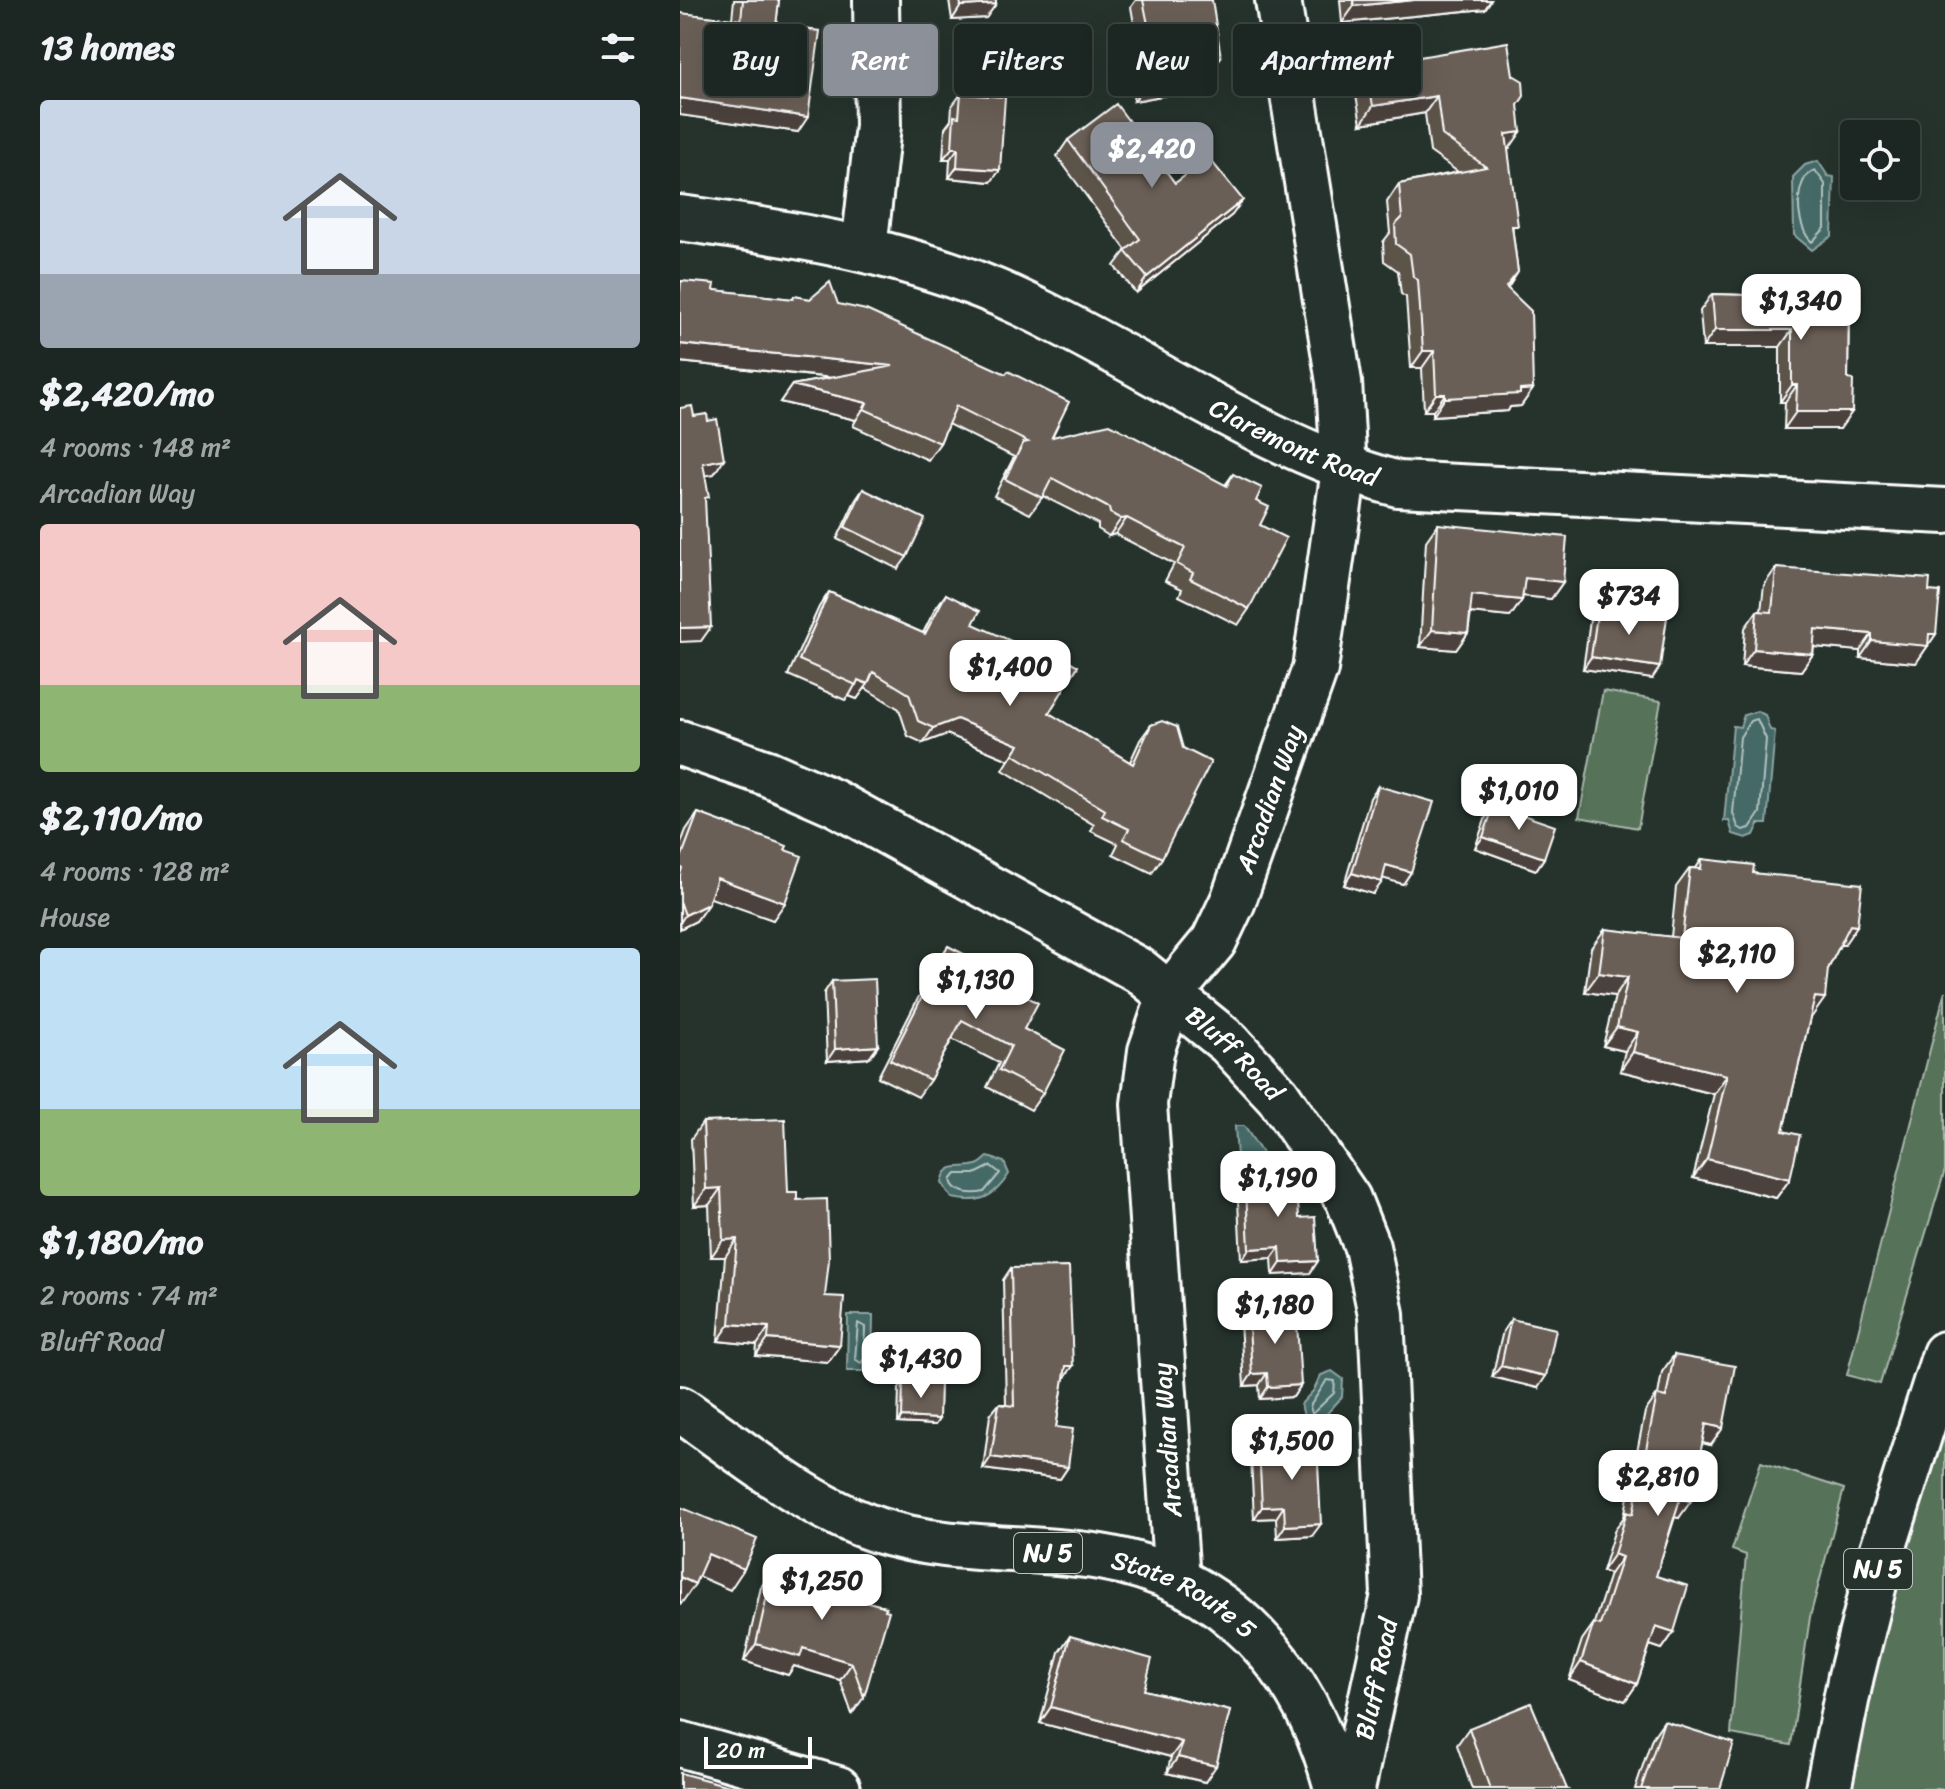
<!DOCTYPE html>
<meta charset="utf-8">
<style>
:root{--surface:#1c2622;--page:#29322f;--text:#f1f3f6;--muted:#a0a5a5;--line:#3a4340;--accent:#8c9099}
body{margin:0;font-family:Sriracha,sans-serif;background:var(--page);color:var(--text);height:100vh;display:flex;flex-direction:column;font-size:30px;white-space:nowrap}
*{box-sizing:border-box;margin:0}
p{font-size:26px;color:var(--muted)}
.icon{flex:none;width:44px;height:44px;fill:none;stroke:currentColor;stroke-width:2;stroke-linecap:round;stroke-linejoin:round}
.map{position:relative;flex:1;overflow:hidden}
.drawer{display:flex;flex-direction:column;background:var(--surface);width:680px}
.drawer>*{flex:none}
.guide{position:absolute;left:24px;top:24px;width:760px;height:72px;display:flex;gap:16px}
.tools{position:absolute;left:1160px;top:120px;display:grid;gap:16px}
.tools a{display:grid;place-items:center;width:80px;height:80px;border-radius:8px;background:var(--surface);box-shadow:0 8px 32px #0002,0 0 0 2px var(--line);font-size:40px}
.scale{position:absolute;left:24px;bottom:20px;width:108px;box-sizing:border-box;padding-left:8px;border:4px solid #fff;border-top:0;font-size:22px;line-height:28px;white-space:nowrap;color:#fff;-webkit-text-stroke:6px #26332d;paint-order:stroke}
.price{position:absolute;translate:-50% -68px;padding:0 18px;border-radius:16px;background:#fff;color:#222;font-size:26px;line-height:52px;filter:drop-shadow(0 2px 4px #0008)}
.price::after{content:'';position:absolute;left:50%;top:48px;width:24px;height:18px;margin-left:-12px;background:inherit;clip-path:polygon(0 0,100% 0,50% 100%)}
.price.on{background:var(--accent);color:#fff}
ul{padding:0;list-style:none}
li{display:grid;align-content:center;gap:16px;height:424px;padding:0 40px}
li span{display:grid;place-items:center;height:248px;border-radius:8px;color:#555}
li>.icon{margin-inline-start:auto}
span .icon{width:144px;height:144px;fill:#fffc;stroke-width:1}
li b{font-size:34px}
h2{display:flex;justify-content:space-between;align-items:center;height:96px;padding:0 40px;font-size:34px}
.tag{padding:0 28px;border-radius:8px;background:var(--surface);box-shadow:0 8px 32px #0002,0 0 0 2px var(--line);font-size:28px;line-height:72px}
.tag.on{background:var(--accent);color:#fff}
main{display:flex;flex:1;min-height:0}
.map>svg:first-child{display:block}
</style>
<main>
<section class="drawer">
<h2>13 homes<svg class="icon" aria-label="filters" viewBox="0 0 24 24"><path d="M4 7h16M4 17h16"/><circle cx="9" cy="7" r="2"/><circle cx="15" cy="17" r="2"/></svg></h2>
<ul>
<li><span style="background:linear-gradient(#c9d6e8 70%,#9aa5b1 0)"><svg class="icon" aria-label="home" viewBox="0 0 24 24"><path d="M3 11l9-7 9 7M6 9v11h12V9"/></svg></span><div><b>$2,420/mo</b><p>4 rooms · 148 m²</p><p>Arcadian Way</p></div></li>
<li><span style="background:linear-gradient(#f6c9c9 65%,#8fb573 0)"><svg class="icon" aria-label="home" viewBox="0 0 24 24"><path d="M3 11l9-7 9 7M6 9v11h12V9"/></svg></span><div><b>$2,110/mo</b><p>4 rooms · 128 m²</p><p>House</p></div></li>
<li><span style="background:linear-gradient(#bfe0f5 65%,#8fb573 0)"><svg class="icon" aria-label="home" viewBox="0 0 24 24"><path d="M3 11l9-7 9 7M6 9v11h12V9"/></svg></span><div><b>$1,180/mo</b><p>2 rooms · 74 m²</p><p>Bluff Road</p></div></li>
</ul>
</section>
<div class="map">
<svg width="1265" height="1789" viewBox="0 0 1265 1789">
<rect width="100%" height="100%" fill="#26332d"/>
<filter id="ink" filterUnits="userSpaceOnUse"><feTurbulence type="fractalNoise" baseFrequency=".0125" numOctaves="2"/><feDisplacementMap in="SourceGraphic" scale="16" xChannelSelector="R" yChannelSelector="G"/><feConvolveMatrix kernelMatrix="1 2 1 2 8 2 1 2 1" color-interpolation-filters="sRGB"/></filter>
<g filter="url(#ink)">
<!-- green -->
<path fill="#567259" stroke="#aab8ac" stroke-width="2" d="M923,691L981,701L958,828L899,817Z
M1265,991V1170L1200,1384L1167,1375Z
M1265,1354V1789H1148Z
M1081,1462L1164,1489L1130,1617L1111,1745L1051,1734L1066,1555L1052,1550Z"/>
<!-- water -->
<path fill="#446966" stroke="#8fa5a3" stroke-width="2" d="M1138,161L1148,176L1154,177L1152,236L1132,250L1114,235L1113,177L1125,165Z
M1077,711L1085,715L1090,730L1095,731L1087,824H1079L1074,835L1066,838L1053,834L1049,821H1044L1053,726L1060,727L1064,715Z
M555,1126H564L588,1162V1173H558Z
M308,1157L324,1162L329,1174C314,1198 299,1204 272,1198L262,1183C266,1160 281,1170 296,1165C301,1164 304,1160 308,1157Z
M168,1315H193L192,1371H167Z
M652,1371L663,1379L662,1397L642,1419L625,1421L621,1404L634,1390L641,1375Z"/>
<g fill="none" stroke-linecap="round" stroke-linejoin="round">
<!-- shore -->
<path stroke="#b4c3c2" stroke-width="2" d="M1135,170L1145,184V228L1132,242C1116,229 1112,178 1135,170Z
M1077,719L1086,739L1080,813L1070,828L1063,830L1058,827L1053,813L1060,737L1070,721Z
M311,1166L320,1173L304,1192C292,1195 273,1193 271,1180L276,1174H295Z
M178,1323L185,1327L184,1359L181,1363L175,1359Z
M647,1380L655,1381L654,1393L632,1414L630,1406Z"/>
<!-- minor casing -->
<g stroke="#fff" stroke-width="50">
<g id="minor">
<path id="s1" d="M0,218C117,234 233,252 341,303C467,362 583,448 718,484L1265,511"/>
<path d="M184,248L198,126L196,0"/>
<path id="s2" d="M0,743L87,773L153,802L460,971L549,1043L598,1096L668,1199L687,1247L701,1314L714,1595L672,1789"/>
<path id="s3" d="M497,1580L464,1104L471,1051L491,993L534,941L553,901L635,669L664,470L659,382L598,0"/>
<path d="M0,1744L158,1789"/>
</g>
</g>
<!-- major casing -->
<g stroke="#fff" stroke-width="50">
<g id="major">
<path id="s4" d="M0,1409C62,1451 125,1506 197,1530C269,1553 346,1545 420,1557C546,1577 627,1670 657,1789"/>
<path d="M1148,1789L1171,1676L1202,1552L1265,1354"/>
</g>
</g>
<!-- minor -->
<use href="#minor" stroke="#26332d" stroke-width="44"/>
<!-- major -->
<use href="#major" stroke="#26332d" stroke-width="44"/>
</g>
<!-- wall -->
<path fill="#5c524a" stroke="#fff" stroke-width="2" d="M54,0H99L96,26L118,132L0,115V13L52,19Z
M269,0H316V4L306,18L272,20Z
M456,0H532L531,72L505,77L492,94L454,101L447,62L458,47L451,7Z
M660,0H811L805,9L662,23Z
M686,66L838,106L828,149L833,234L838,272L828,288L853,389L841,406L830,407L828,411L753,416V411H744L742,368H731L726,297L721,294L718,271L704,261L703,242L710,233L707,202L719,184L778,172L750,152L745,113L681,124L674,83Z
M281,94L311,182L269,178L270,159H263L265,128L271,120L272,106Z
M388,140L495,183L552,215L456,293L434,266L446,250L377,156Z
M1,281L34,290L112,299L114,296L158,304L372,437L545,485L553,474L576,501L580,525L569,609L558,625L499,596L502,589L485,581L494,564L435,534L429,536L418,529V524L363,496L350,514L314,496L334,457L268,424L260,443L248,460L173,426L176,420L100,402L112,385L152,378L0,362V283Z
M1032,294L1169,298L1168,379L1160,429H1104L1105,402H1100V347H1023L1020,311Z
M183,489L227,557L218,569L157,539L175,501Z
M758,524L883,582L871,599L843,596L842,600L830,617L791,613L788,633L776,650L740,647L746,541Z
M1096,568L1249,591L1256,634L1236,663L1180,658V651L1134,647L1133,654L1121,671L1062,666L1065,628L1077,611H1081L1084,585Z
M149,592L243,633L255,609L266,594L369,713L450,762L460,740L471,725L482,858L472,873L433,854L438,844L411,831L414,825L323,770L329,760L267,734L243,743L228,736L219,709L185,688L177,699L169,696L165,700L108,675L139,607Z
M918,608L972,679L903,669L910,620Z
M698,786L731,872L723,884L703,878L693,894L664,885L690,798Z
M814,805L864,858L856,870L795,848L806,817Z
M18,813L105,850L93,920L30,897L28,904L16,921L0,929V846L6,830Z
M1022,859L1073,873L1164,945H1160L1148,969L1130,1018L1103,1131L1110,1179L1096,1198L1013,1178L1034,1094L940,1071L945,1051L923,1046L935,996L905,992L911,948L925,929L991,937L996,887L1010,868H1016Z
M268,946L344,995V1029L363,1093L351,1110L307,1087L319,1063L272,1039L250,1080L238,1097L198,1077L256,963Z
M152,981L198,1046L189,1058L147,1061L144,993Z
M23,1122L117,1200L160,1345L148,1362L76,1356L77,1345L38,1341L45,1257H31L29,1205L14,1206L11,1139Z
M565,1170L619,1218L638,1261L630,1273L593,1275L592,1258L561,1260L557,1182Z
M331,1268L385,1377H384L376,1427L388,1467L380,1479L303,1469L310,1415L319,1404H326L323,1280Z
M568,1311L621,1385L613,1397L580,1399L579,1385L564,1386L560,1322Z
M831,1319L858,1388L812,1377L823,1331Z
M994,1355L1031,1445L1022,1443L999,1518L995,1517L976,1576L994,1632L982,1649L970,1645L957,1684L945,1701L889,1680L902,1640L914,1623L930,1574L922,1571L935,1529L944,1517L965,1412L977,1395H978L982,1372Z
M223,1382L259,1419L255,1425L218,1423L219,1388Z
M579,1447L632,1536L597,1538L596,1518L574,1519L571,1458Z
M93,1570L150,1587L153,1582L178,1599L184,1697L172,1714L160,1680L114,1666L108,1675L64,1661L81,1587Z
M390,1636L464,1690L550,1711L525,1782L487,1773L491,1757L360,1723L379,1652Z
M984,1721L1040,1789H955L972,1738Z
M789,1728L887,1789H792L777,1745Z"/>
<!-- shaded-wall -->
<path fill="#4b423c" stroke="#fff" stroke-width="2" d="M734,0H811L805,9L662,23L674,6Z
M316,4L306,18L272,20L281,6Z
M541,57L531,72L505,77L492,94L454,101L465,85L507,63Z
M757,96L745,113L681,124L693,106Z
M0,98L128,117L118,132L0,115Z
M841,132L829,149L814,151L826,134Z
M272,148H278L270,159H263Z
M277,167L320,170L311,182L269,178Z
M563,200L552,215L456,293L467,277Z
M1035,330H1112L1100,347H1023Z
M0,344L213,366L201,383L0,362Z
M743,351H754L742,368H731Z
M112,385L187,403L176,420L100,402Z
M1112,385H1117L1105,402H1100Z
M853,389L841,406L830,407L828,411L753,416L765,398Z
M756,394H765L753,411H744Z
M1116,412H1172L1160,429H1104Z
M44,459L34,474L13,478L23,463Z
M447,518L435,534L429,536L441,519Z
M845,578L883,582L871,599L833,595Z
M792,595L842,600L830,617L780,612Z
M31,627L21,641L0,642V628Z
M1135,629L1192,634L1180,651L1123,646Z
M752,630L788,633L776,650L740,647Z
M1249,634H1256L1236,663L1180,658L1192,641Z
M1074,649L1133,654L1121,671L1062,666Z
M911,657L980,667L972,679L903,669Z
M178,680L188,684L177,699L169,696Z
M277,719L339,745L329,760L267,734L243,743L253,728Z
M803,837L864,858L856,870L795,848Z
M706,865L731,872L723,884L698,877Z
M672,873L702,882L693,894L664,885Z
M37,878L105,903L93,920L25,896Z
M28,904L16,921L0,929V923L5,915Z
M1170,925L1177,926L1164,945H1156Z
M919,973L948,977L935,996L905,992Z
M1135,997L1145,998L1131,1018L1122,1017Z
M937,1027L958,1032L945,1051L923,1046Z
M198,1046L189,1058L147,1061L155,1049Z
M953,1052L1047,1075L1034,1094L940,1071Z
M1027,1159L1110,1179L1096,1198L1013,1178Z
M41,1188L29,1205L14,1206L26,1189Z
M57,1239L45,1257H31L43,1240Z
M600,1247L592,1258L561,1260L569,1249Z
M638,1261L630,1273L593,1275L601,1263Z
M50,1324L89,1327L77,1345L38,1341Z
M88,1339L160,1345L148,1362L76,1356Z
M386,1366H393L385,1377L377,1378Z
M821,1366L866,1376L858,1388L812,1377Z
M587,1373L579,1385L564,1386L572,1374Z
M621,1385L613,1397L580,1399L588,1387Z
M222,1417L259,1419L255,1425L218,1423Z
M1026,1424L1043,1428L1031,1445L1014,1441Z
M311,1457L388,1467L380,1479L303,1469Z
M1000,1499L1011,1501L999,1518L988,1516Z
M604,1506L596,1518L574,1519L582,1507Z
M641,1524L632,1536L597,1538L605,1526Z
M28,1554L64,1569L50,1590L13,1574Z
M934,1554L942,1557L930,1574L922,1571Z
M0,1577L15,1584L1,1604L0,1603Z
M976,1626L994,1632L982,1649L964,1643Z
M76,1644L123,1648L172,1663L160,1680L114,1666L108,1675L64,1661Z
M901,1662L957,1684L945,1701L889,1680Z
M371,1707L502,1742L491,1757L360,1723Z
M498,1757L536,1766L525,1782L487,1773Z"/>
<!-- building -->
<path fill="#6b5f56" stroke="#fff" stroke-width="2" d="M63,0H99L96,26L140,31L128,117L0,98V13L61,20Z
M280,0H316V4L281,6Z
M463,0H532L541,57L507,63L509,71L502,72L503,79L465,85L458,47L472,44Z
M673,0H734L674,6Z
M828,42L833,75L843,81L844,96L838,105L841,132L826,134L838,226H832L838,272L826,287L851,311L853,389L840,390V394L765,398V394H756L754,351H743L738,280L733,277L730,254L716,244L715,225L722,218L719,184L806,167L762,135L757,96L693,106L686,66Z
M281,94L325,97L320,170L277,167L278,148H272L274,116L279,117Z
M436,104L495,183L529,158L563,200L467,277L445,251L460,239L388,140Z
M1,281L35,284L34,290L113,299L114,296L130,299L150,282L158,304L186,310L326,374L328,371L389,402L372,437L430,424L547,486L553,474L582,488L576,501L589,507L580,525L606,538L569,609L510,579L513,573L497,564L505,548L447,518L441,519L430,513L429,508L372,478L362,498L325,479L343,443L348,442L276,406L260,443L184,409L187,403L112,385L213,366L0,344V294Z
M1032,294L1169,298L1168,379L1173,380L1172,412H1116L1117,385H1112V330H1035Z
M12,406L14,416L27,414L28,421L37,419L44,459L23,463L29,497L25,498L31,627L0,628V408Z
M183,489L245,519L227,557L165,527Z
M758,524L887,537L883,582L845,578L842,600L792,595L788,633L752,630Z
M1096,568L1250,579L1249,591L1260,592L1256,634H1249L1248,646L1192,641V634L1135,629L1133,654L1074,649L1077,611L1092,612Z
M149,592L245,634L266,594L300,611L293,624L365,656L370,649L398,666L369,713L453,764L471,725L482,721L497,727L503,748L531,762L482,858L443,839L449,829L422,816L425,810L333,754L339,745L277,719L253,728L238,721L229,694L193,672L188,684L178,680L176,685L119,660Z
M918,608L987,617L980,667L911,657Z
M698,786L754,802L731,872L706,865L702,882L672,873Z
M814,805L875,826L864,858L803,837Z
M18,813L107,846L105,850L122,856L105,903L37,878L28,904L5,915L0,901V875L2,868L0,867V861Z
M1022,859L1074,865L1073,873L1182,884L1177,926L1170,925L1148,969L1145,998L1135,997L1103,1131L1120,1135L1110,1179L1027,1159L1047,1075L953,1052L958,1032L937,1027L948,977L919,973L925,929L1002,938L1010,868L1021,869Z
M268,946L348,987L344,995L358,1003L344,1029L385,1050L363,1093L319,1070L331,1046L282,1020L250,1080L210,1060Z
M195,979L198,1046L155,1049L152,981Z
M105,1119L108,1192H117V1200L147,1199L149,1260L145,1296L164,1297L160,1345L88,1339L89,1327L50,1324L57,1239L43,1240L41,1188L26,1189L23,1122Z
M600,1169L602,1202L618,1201L619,1218L635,1217L638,1261L601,1263L600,1247L569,1249L565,1170Z
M389,1267L393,1366H386L376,1427L393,1429L388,1467L311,1457L319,1404L334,1406L331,1268Z
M616,1308L621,1385L588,1387L587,1373L572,1374L568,1311Z
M831,1319L876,1329L866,1376L821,1366Z
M994,1355L1055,1366L1043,1428L1026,1424L1011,1501L1000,1499L976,1576L1008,1586L994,1632L976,1626L957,1684L901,1662L914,1623L920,1625L942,1557L934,1554L947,1512L953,1514L977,1395L986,1397Z
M223,1382L260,1383L259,1419L222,1417Z
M637,1443L641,1524L605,1526L604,1506L582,1507L579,1447Z
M0,1507L77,1539L64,1569L28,1554L15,1584L0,1577Z
M93,1570L152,1587L153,1582L180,1590L178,1599L206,1607L205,1610L209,1611L184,1697L172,1663L123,1648L120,1657L76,1644Z
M390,1636L472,1659L464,1690L550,1711L536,1766L498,1757L502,1742L371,1707Z
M851,1703L887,1789H810L789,1728Z
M984,1721L1054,1743L1040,1789H961Z
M0,1773L49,1786L48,1789H0Z"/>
</g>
<g text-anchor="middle" stroke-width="7" stroke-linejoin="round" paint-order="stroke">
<!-- shield labels -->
<g fill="#26332d" stroke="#bec2c0" stroke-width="2">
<rect x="334" y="1533" width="68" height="40" rx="6"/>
<rect x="1164" y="1549" width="68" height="40" rx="6"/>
</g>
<g font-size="24" font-weight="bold" fill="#fff">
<text x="368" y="1561">NJ 5</text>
<text x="1198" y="1577">NJ 5</text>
</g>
<!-- street labels -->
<g font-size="26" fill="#fff" stroke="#26332d">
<text dy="9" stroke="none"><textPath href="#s1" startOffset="660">Claremont Road</textPath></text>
<text dy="9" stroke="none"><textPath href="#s3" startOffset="812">Arcadian Way</textPath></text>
<text dy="9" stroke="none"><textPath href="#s2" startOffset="640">Bluff Road</textPath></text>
<text transform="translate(487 1440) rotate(-94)" y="9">Arcadian Way</text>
<text dy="9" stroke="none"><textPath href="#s4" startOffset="550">State Route 5</textPath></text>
<text transform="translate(696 1679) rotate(-78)" y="9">Bluff Road</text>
</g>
</g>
</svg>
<div class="tools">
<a><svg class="icon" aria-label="locate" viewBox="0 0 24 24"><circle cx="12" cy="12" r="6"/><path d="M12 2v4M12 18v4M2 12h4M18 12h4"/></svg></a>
</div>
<div class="scale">20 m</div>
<b class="price on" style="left:472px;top:190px">$2,420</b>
<b class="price" style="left:1121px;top:342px">$1,340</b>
<b class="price" style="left:949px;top:637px">$734</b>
<b class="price" style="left:330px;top:708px">$1,400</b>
<b class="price" style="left:839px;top:832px">$1,010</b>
<b class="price" style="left:1057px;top:995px">$2,110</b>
<b class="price" style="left:296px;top:1021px">$1,130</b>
<b class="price" style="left:598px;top:1219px">$1,190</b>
<b class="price" style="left:595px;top:1346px">$1,180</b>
<b class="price" style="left:241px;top:1400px">$1,430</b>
<b class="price" style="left:612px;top:1482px">$1,500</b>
<b class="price" style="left:978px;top:1518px">$2,810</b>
<b class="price" style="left:142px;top:1622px">$1,250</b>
<div class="guide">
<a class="tag">Buy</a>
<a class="tag on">Rent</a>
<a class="tag">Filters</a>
<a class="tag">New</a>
<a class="tag">Apartment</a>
</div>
</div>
</main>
